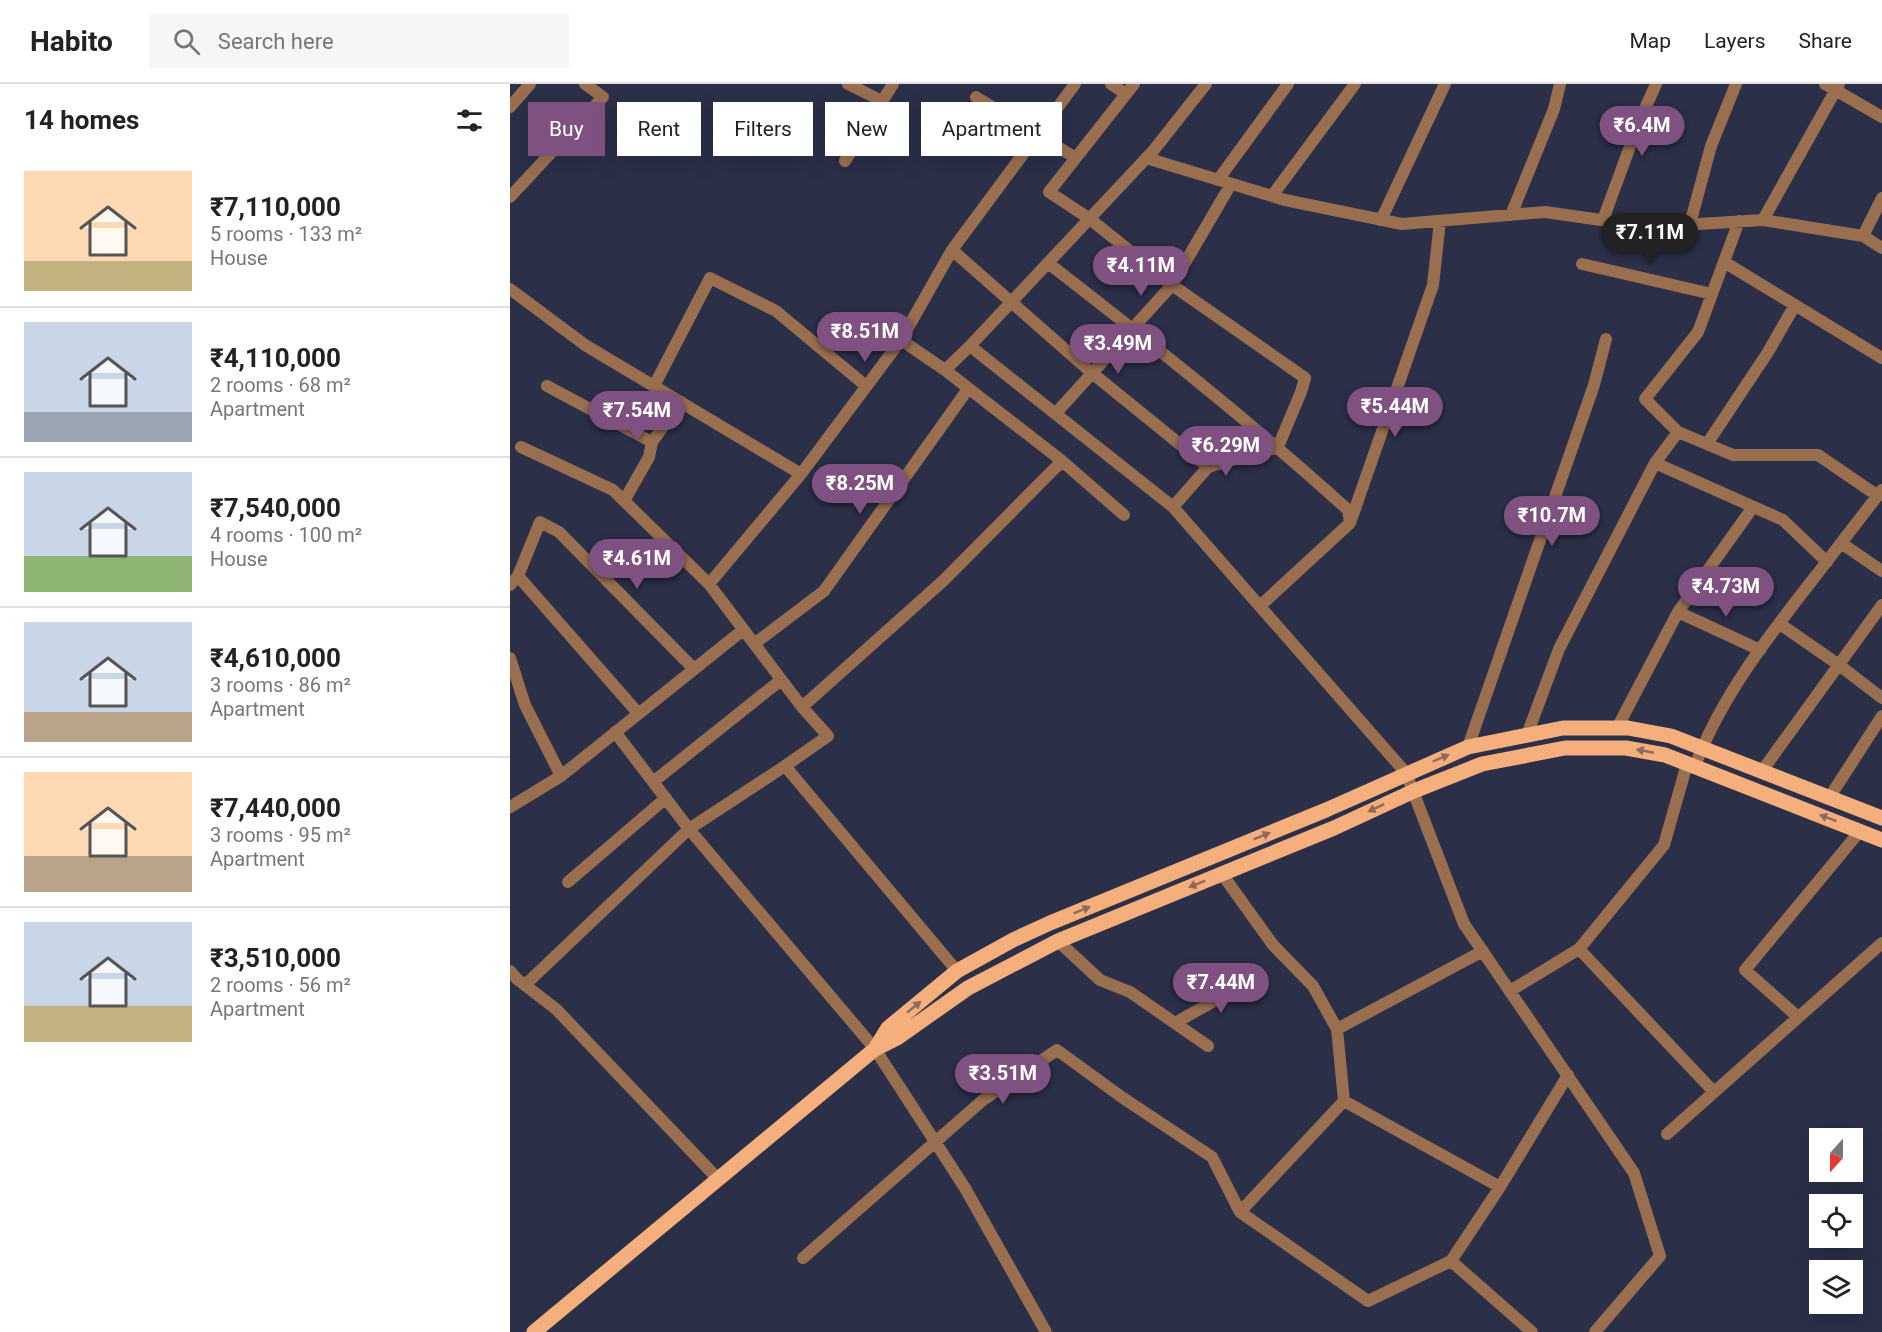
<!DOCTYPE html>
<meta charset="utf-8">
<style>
:root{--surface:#fff;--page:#f6f6f6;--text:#222;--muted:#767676;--line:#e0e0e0;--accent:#7f5181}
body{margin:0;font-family:Roboto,sans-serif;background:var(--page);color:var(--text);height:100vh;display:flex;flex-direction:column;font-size:22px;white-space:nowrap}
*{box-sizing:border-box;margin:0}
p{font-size:20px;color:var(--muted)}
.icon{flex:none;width:33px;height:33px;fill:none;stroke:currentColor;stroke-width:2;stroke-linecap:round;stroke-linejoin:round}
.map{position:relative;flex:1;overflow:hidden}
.drawer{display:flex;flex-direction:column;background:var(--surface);width:510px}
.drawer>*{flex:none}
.banner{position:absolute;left:18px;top:18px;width:570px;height:54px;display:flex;gap:12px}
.needle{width:39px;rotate:201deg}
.buttons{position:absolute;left:1299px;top:1044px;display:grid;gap:12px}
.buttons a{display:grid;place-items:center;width:54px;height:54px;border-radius:0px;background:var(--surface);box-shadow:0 6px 24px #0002;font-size:30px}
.price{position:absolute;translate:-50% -51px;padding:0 14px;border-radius:21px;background:var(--accent);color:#fff;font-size:20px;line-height:39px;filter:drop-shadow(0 2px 3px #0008)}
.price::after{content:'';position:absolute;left:50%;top:36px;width:18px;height:14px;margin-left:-9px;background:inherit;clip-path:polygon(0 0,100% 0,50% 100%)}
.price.active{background:#222;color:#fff}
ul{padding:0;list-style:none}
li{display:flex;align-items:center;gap:18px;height:150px;padding:0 24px}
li+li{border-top:2px solid var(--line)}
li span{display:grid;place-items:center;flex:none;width:168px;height:120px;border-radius:0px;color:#555}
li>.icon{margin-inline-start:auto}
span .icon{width:72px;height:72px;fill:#fffc;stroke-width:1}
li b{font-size:26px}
h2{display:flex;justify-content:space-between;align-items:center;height:72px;padding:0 24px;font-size:26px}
.chip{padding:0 21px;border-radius:0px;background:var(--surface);box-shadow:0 6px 24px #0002;font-size:21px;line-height:54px}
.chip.active{background:var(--accent);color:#fff}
header{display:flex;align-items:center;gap:36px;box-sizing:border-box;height:84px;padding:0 30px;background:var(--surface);border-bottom:2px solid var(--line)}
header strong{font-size:28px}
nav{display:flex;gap:33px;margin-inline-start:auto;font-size:21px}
.search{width:420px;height:54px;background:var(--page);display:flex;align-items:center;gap:15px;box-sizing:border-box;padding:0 21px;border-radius:0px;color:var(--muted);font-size:22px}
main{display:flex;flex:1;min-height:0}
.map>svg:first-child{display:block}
</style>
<header>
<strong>Habito</strong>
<div class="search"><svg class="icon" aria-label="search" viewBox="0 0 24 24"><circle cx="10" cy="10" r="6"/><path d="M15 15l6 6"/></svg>Search here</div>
<nav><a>Map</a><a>Layers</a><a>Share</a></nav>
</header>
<main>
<section class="drawer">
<h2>14 homes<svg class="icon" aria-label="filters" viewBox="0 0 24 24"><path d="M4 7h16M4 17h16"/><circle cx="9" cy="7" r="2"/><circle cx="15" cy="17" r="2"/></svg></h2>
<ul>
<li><span style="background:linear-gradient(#ffd9b3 75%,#c2b280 0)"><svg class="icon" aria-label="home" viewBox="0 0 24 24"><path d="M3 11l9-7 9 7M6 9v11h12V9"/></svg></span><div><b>₹7,110,000</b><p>5 rooms · 133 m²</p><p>House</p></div></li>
<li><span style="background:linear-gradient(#c9d6e8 75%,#9aa5b1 0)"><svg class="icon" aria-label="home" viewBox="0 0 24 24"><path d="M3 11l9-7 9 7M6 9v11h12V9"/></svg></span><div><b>₹4,110,000</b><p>2 rooms · 68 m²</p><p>Apartment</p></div></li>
<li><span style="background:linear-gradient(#c9d6e8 70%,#8fb573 0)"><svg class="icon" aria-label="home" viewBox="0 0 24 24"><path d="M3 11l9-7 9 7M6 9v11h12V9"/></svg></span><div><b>₹7,540,000</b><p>4 rooms · 100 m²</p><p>House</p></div></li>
<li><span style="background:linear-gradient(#c9d6e8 75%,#b9a48a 0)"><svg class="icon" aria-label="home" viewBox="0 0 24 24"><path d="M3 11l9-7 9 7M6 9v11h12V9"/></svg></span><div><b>₹4,610,000</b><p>3 rooms · 86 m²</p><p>Apartment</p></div></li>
<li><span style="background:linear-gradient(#ffd9b3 70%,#b9a48a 0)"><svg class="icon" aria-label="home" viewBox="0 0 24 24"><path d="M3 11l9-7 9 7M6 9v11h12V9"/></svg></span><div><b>₹7,440,000</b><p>3 rooms · 95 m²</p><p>Apartment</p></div></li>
<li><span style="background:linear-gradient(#c9d6e8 70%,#c2b280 0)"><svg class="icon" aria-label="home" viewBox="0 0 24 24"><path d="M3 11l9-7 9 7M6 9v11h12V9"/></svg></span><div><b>₹3,510,000</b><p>2 rooms · 56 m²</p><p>Apartment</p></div></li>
</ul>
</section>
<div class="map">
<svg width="1372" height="1248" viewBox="0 0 1372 1248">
<rect width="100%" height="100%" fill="#2b2f48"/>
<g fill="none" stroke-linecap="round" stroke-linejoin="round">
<!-- minor -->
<path stroke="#996f50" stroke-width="12" d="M338,0L372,17
M565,0L442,166L582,289L698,383
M601,0L616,10
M624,0L539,108L580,135L662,201L795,294L791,308L768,363
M696,0L643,67L460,262L663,423L896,689L954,840L1124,1089L1150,1172L1085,1248
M1315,0L1372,33
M466,13L566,74
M0,23L20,0
M636,74L775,116L892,140L1035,128L1140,143L1253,136L1353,152L1372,164
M335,77L383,0
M708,96L778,0
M762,112L845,0
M0,113L93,13L75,0
M1001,131L1044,25L1050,0
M871,136L935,0
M1093,136L1129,38L1146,0
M1253,136L1329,0
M1180,140L1201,62L1226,0
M1353,152L1372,114
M1214,178L1372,274
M538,179C640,258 742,339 838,426L840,438
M1072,180L1202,210
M0,205L75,261L291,390L199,500L292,623L318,652L275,682L447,887
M391,256L442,166
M435,286L552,377
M37,302L142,358
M144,302L200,194L266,227L356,302
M546,329L662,201L721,100
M1168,348L1223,371H1308L1368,412
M1197,360L1258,268L1285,221
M11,363L103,406L199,500
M1145,379L1168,348L1135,315L1188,248L1229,137
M291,390L391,256L435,286L460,262
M1372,406L1331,459L1372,487
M114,417L139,373L142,358L171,318
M663,423L698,383L768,363
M8,492L128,629
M0,501L8,492L30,438L49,448L184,585
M750,522L840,439L923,201L930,137
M1168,528L1250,566
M1270,540L1329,581L1372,614
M244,560L314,507L458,305
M0,574L15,621L51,692
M292,623L433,497L552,377L614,431
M1107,644L1168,528L1243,423
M105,648L179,745L365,965L455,1104L536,1248
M1017,651L1049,565L1145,379L1273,436L1317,478
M958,663L1084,301L1096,255
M1177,680L1154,761L1069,865L1204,1008
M1185,682C1216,599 1278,529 1331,459
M1252,687L1372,521
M143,698L271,596
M1319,714L1372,632
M0,723L51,692L233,546
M712,790L763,861L803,902L827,945L973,867
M58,798L156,714
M548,857L590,896L620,908L698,962
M0,887L7,895L46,925L208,1095
M15,901L179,745L275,682
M1000,907L1069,865
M1288,933L1235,886L1350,747
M665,939L743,895
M827,945L834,1017L990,1103
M1157,1050L1372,859
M730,1128L858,1217L941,1177
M293,1174L473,1016L547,966L613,1014L702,1073L730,1128L834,1017
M1022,1248L941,1177L990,1103L1058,991"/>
<!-- primary -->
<path stroke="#f5af7c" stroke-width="15" d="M365,965L378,944L447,887L503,856L540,839L816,726L958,663L1053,644H1118L1161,652L1372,734
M24,1248L365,965L387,954L458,904L548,857L824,744L904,707L972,680L1055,664H1116L1155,671L1372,756"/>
</g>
<!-- one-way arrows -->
<defs><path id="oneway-solid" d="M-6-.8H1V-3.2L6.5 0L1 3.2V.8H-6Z" transform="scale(1.5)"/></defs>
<g fill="#8c6a5d">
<use href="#oneway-solid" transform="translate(1135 667) rotate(-169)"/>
<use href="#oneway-solid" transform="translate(931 674) rotate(-23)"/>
<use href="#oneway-solid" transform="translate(866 724) rotate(155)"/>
<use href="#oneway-solid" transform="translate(1318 734) rotate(-159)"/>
<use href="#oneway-solid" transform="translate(752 752) rotate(-22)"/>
<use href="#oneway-solid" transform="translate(687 800) rotate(158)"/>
<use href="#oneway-solid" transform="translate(572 826) rotate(-22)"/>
<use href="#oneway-solid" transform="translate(404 923) rotate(-39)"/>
</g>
</svg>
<div class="buttons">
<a><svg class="needle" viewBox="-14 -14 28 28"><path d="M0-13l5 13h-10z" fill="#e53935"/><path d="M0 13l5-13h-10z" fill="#767676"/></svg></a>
<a><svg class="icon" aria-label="locate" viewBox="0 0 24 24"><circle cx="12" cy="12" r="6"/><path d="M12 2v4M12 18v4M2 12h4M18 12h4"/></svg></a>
<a><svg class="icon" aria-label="layers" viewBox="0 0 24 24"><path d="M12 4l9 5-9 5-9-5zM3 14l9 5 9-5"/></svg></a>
</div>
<b class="price" style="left:1132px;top:73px">₹6.4M</b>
<b class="price active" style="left:1140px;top:180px">₹7.11M</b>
<b class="price" style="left:631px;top:213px">₹4.11M</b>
<b class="price" style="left:355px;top:279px">₹8.51M</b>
<b class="price" style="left:608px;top:291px">₹3.49M</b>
<b class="price" style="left:885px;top:354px">₹5.44M</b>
<b class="price" style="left:127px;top:358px">₹7.54M</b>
<b class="price" style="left:716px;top:393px">₹6.29M</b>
<b class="price" style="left:350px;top:431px">₹8.25M</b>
<b class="price" style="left:1042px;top:463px">₹10.7M</b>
<b class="price" style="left:127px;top:506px">₹4.61M</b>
<b class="price" style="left:1216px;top:534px">₹4.73M</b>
<b class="price" style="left:711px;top:930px">₹7.44M</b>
<b class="price" style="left:493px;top:1021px">₹3.51M</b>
<div class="banner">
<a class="chip active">Buy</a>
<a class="chip">Rent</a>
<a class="chip">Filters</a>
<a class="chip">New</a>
<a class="chip">Apartment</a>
</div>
</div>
</main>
